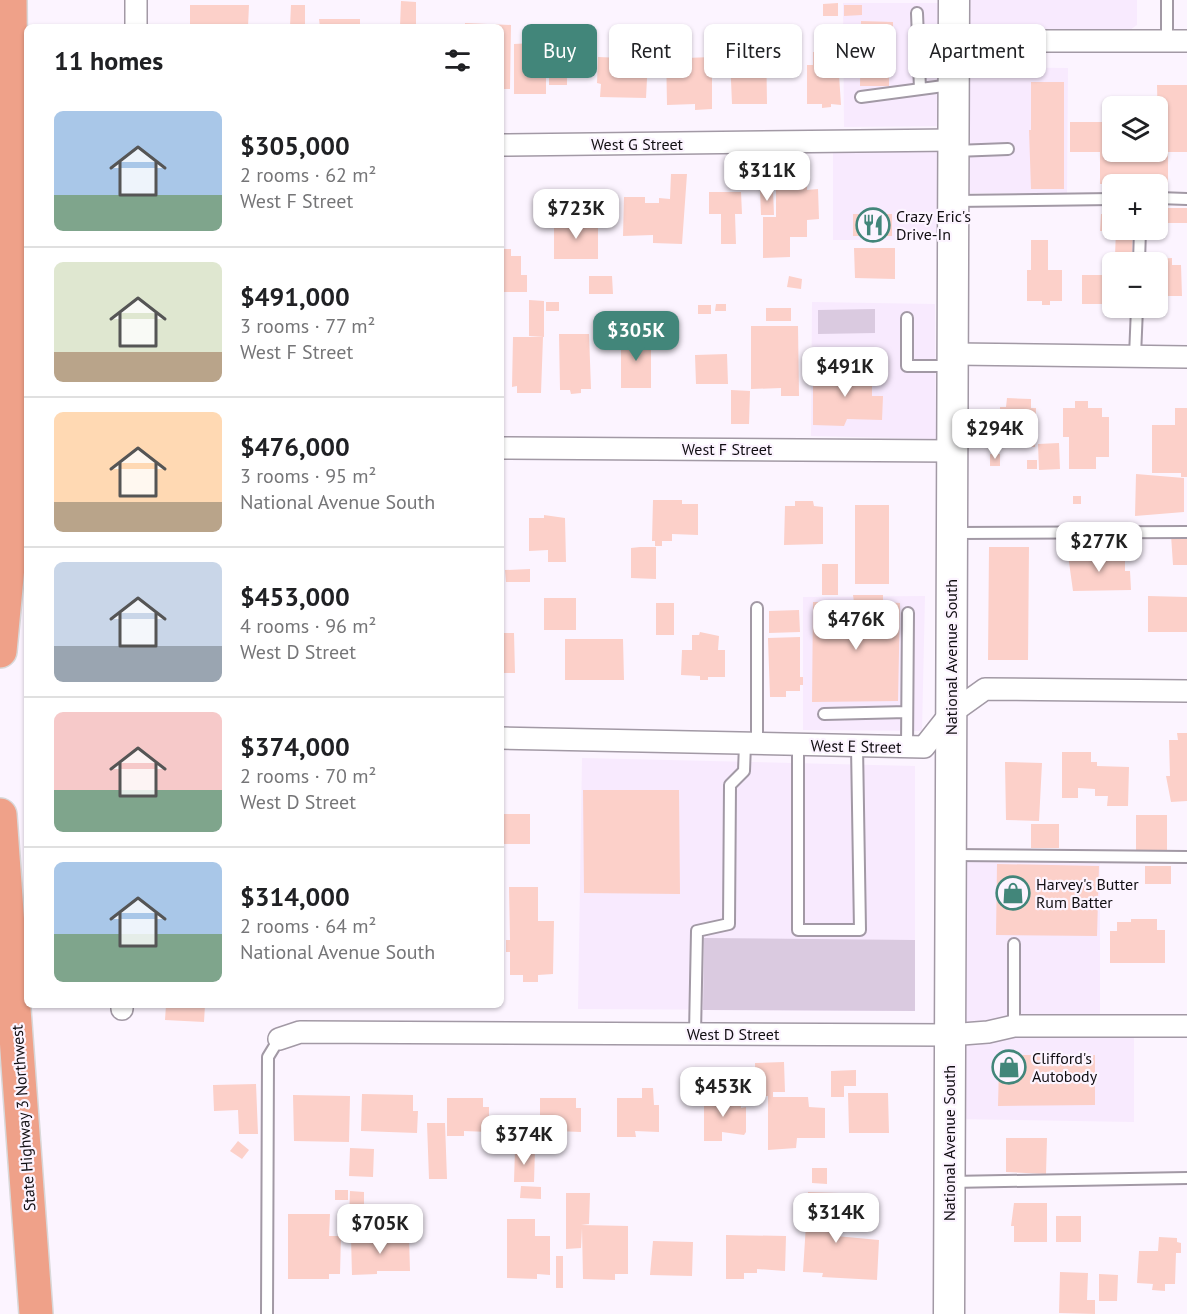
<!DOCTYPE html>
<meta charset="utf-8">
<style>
:root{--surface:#fff;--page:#f2f2f2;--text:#202124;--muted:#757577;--line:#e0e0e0;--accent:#42867a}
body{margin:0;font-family:"PT Sans",sans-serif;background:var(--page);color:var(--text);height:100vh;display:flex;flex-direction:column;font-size:22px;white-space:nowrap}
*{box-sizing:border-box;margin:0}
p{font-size:20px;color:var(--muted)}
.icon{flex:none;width:33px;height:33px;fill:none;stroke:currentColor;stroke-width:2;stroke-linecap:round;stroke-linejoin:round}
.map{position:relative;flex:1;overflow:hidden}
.details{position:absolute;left:24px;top:24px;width:480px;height:984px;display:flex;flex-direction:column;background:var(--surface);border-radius:9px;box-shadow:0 2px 4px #0004}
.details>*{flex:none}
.banner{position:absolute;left:522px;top:24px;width:570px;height:54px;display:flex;gap:12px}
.fabs{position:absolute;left:1102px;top:96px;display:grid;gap:12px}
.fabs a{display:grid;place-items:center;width:66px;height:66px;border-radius:9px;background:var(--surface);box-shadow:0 2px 4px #0004;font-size:30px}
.price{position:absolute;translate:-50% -51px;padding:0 14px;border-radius:12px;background:#fff;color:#222;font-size:20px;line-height:39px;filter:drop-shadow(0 2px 3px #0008)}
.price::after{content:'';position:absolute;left:50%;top:36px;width:18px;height:14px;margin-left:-9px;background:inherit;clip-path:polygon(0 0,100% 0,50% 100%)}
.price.selected{background:var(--accent);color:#fff}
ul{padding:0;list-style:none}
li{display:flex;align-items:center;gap:18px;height:150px;padding:0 30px}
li+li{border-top:2px solid var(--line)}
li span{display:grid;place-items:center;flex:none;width:168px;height:120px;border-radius:9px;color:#555}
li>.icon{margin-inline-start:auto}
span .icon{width:72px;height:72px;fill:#fffc;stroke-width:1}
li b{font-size:26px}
h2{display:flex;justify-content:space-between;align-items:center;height:72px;padding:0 30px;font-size:26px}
.chip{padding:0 21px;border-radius:9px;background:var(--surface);box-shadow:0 2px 4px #0004;font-size:21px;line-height:54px}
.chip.selected{background:var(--accent);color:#fff}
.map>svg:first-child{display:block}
</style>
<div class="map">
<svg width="1187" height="1314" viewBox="0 0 1187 1314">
<rect width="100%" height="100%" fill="#fcf4ff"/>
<!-- built -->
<path fill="#f8eafe" d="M958,0H1137V25L1102,50L958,38Z
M843,3H950L951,126L844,127Z
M961,67L1068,68L1067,193H960Z
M833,146H946V240H833Z
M812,302L935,304L936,439L811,436Z
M925,596L922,731L803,730V597Z
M582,758L915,766V1011L578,1009Z
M952,857H1100V1023L952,1032Z
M1134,1028V1122L952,1119L951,1037Z"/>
<!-- green -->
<path fill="#dacae0" d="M875,309V333L818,334V310Z
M704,938L915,940V1011L703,1010Z"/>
<!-- building -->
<path fill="#fcd0c9" d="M401,1L416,2V26L400,27Z
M838,3V16H823V4Z
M190,5H249L248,27H190Z
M291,5H305V27H290Z
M844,5H862V15L844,16Z
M319,19H360V27H320Z
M861,21L893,22V47H889V86H860Z
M465,23L511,25L510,89H501V27H465Z
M827,24H837V41L827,42Z
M749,32V39L766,38L767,104H732L729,33Z
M552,42H567V85H549V70H546V94H514V44Z
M826,45H837L841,105L831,104V107L822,108V104H807V65H813V52H826Z
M666,49H686V58L712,57V109L695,110V104L667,105Z
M598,57L648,59L646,98L600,97L601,84L597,83Z
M1031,82H1064V189H1031L1029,130H1031Z
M1157,85H1187V152H1168V184H1100V152H1070V122H1104V150H1166V127H1158Z
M671,174H687L682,244L653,243V235L623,236L624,197H645V203H659V198L670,199Z
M795,183H807V190L818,189L819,219L807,220V237H790V257L763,258V217H776V190H795Z
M760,190H773L774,215H761Z
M709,192H741L742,214H735L736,244H721V214H709Z
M1107,206H1113V231H1100L1101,214H1106Z
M1158,208H1187V223H1161V229H1158Z
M853,214H892V236H853Z
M554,220L598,221V259H554Z
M1116,230H1133L1132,257L1115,256Z
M1031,240H1048V270H1062V301H1050V305H1042V301H1027V270H1031Z
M854,248H895V279L855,278Z
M501,249H511V256H521V275H527V292H501Z
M1172,258V265H1181L1182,296H1167V301H1160L1158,262H1154V259Z
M1082,275H1108V285H1113V304H1082Z
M589,276H612L613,294H589Z
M789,276L802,279L801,289L787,287Z
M529,300L544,301V337L529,336Z
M546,302H559V311H546Z
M716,304H726V311H715Z
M698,305H711V314H698Z
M766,308H791V321H766Z
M751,326H798L799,396H781V388L751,389Z
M559,334H589L591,389H581V393L571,394L570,390H560Z
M621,335H651V388H621Z
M513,337H543L541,393H517V386L512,387Z
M727,354L728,384H696L695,355Z
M833,368H867V380H872V396H883L882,420L847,419L844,426L813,425V379H833Z
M731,390L750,391L749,424H731Z
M1007,398L1031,399V408H1036L1035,447L1000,446V407H1006Z
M1075,401H1088V408H1102V417H1109V457H1096V469H1069V437H1063V408H1075Z
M1175,408H1187V477H1181V473H1152V425H1175Z
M1059,443L1060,469L1039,470L1038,444Z
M990,454H1000V466H990Z
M1027,460H1037V469H1027Z
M1136,474L1184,478V512L1135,516Z
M1073,496H1081V504H1073Z
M653,500H682V504H698V535L672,534V541H662V546H655V541H652Z
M795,501H813L814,506L823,507V544L784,545L785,506H795Z
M855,505H889V584H855Z
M544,515L565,518L566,562H548V550L529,551V518H544Z
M1171,535H1187V565H1173Z
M640,547H656V579L631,578V548Z
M989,547H1029L1028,660H988Z
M1125,554V571H1130L1131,590L1073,591L1068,555Z
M822,564H838V595H822Z
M530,569V582H506L505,570Z
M853,595H883V602L900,603L898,701L812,702L813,602H830V606L837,607V602H854Z
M1148,596L1187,597V632H1148Z
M544,598H576V630H544Z
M656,603H674V635H656Z
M799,610L800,632L769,633V611Z
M700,632L719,636L718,650H725V677H708V680H700V676L681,675L682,650H692V635H699Z
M501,633H514L515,673H501Z
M800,637V677H803V685H800V691H786V697H770L768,638Z
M565,639H623L624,680H565Z
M1177,733H1187V801L1171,802L1166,776H1170L1169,740H1178Z
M1062,752H1091V762H1097V766L1129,767L1128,806H1107L1108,796H1095V789L1078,788V798H1062Z
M1005,762L1042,763L1039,821L1006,820Z
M583,790H679L680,894L584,893Z
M501,814H530V844H501Z
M1136,815H1167V851H1136Z
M1031,824H1059V848H1031Z
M997,864L1099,866L1097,936L996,935Z
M1145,866H1171V884H1145Z
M509,887H538V921H554L553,974L538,975V982H523V975H510V952H506V940H510Z
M1131,919H1157V930H1165V963H1110V931H1117V922H1131Z
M166,1005H205L204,1022L165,1020Z
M1010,1055H1095V1105L998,1106L999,1065Z
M784,1062L785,1092H773V1097H808L809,1107L825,1108V1138H797L796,1148L768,1150V1096H756L755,1063Z
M856,1070V1086H844V1097H831V1071Z
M256,1084L258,1134H239L238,1110L214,1111L213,1085Z
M642,1088H653L654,1105H659V1132L635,1131L636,1137H617V1098H642Z
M848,1093H888L889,1133H849Z
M362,1094L413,1095V1111H418L417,1133L361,1131Z
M293,1095L350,1096L349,1142L294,1141Z
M447,1098H483V1107H489V1132L464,1131V1136H447Z
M540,1098H576V1108H581V1132L557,1131V1136H540Z
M704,1098H741V1108L746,1107V1132L744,1135L722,1132V1141H704Z
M427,1123H445L447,1179H429Z
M1006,1138H1047L1046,1174L1006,1172Z
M238,1141L249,1150L242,1159L230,1151Z
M350,1148L374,1149L373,1177L349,1176Z
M515,1149H535L534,1182H514Z
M812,1168H827V1184L812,1183Z
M521,1186L541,1187V1199L520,1198Z
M335,1190H348V1200H335Z
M350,1191L364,1192V1219H349Z
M808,1192L839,1193L836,1236L879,1240L877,1280L822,1277L823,1273L803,1272Z
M566,1193H590L589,1224L581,1225L628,1226V1274H615V1280L583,1279L582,1228L581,1248L566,1249Z
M1014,1203H1047V1242H1014V1226H1011Z
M392,1205H405V1222H392Z
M288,1214H330L329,1236H341L340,1274H329V1279H288Z
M1056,1216H1081V1242H1056Z
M507,1219H535V1236H550V1275L537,1274V1279L507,1278Z
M726,1235L786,1236L785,1271L757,1269V1273H744V1279H726Z
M363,1236L409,1237L410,1271H377V1274L352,1275L351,1237Z
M1159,1237L1177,1238V1242L1181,1243V1253H1176L1175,1284H1165V1291L1152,1290L1153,1284L1137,1283L1139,1251H1158Z
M653,1241L693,1242L692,1276L650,1275Z
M556,1256H563V1288H556Z
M1060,1272L1088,1273L1087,1300H1095V1314L1059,1313Z
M1099,1274L1118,1275L1117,1301H1099Z"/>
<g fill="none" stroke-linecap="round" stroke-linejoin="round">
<!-- service casing -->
<g stroke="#a299a5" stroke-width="14">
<path id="service" d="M1167,0V41
M917,13L920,89
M861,97L951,85
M955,151L1008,149
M1158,198L1187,199
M954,201L1113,199
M1139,262L1140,230
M907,318V366H950
M1135,356L1137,308
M955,533L1187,532
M757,608V744
M824,714L907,712
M798,745V930H860L857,746
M907,747L908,613
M953,855L1187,857
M1014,944V1026
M695,1034L697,931L729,924L730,785L744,771L745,744
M950,1182L1187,1178
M267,1314L268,1057L279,1039"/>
</g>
<!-- minor casing -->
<g stroke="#a299a5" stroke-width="24">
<path id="minor" d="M136,27V0
M954,41H1187
M501,145L954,140
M954,354L1187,357
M501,448L953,451
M501,738L924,747L950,714L985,689L1187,691
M122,1009V1005
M279,1039L300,1032L949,1035L988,1032L1014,1026H1187"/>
</g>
<!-- secondary casing -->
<g stroke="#a299a5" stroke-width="33">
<path id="secondary" d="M949,1314L954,0"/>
</g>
<!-- motorway casing -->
<g stroke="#d9d8d9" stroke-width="36">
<path id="motorway" d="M0,651L14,503L10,0
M0,815L36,1314"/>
</g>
<!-- service -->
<use href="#service" stroke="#fff" stroke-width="10"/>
<!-- minor -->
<use href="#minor" stroke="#fff" stroke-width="21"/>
<!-- secondary -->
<use href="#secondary" stroke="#fff" stroke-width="30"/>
<!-- motorway -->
<use href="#motorway" stroke="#efa189" stroke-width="33"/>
</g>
<!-- icons -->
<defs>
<g id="restaurant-ring" transform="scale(1.725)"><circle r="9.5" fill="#fcf4ff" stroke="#42867a" stroke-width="1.5"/><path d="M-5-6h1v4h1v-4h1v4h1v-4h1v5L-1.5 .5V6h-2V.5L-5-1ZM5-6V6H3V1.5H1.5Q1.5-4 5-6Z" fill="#42867a"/></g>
<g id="shop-ring" transform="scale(1.725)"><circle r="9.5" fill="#fcf4ff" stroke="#42867a" stroke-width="1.5"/><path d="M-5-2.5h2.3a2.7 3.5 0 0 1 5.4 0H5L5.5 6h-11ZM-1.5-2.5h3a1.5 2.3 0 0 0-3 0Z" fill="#42867a"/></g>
</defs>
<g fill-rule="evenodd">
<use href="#restaurant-ring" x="873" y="225"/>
<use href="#shop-ring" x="1013" y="893"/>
<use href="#shop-ring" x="1009" y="1067"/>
</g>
<g text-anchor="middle" stroke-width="4.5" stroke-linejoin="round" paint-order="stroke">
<!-- street labels -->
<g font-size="16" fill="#110e12" stroke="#fcf4ff">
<text x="637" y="150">West G Street</text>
<text x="727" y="455">West F Street</text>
<text transform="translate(951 657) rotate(-90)" y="6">National Avenue South</text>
<text transform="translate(856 746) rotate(1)" y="6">West E Street</text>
<text x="733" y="1040">West D Street</text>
<text transform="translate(23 1118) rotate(-94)" y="6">State Highway 3 Northwest</text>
<text transform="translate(949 1143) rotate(-90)" y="6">National Avenue South</text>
</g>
<!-- poi labels -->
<g font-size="16" fill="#110e12" stroke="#fcf4ff" text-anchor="start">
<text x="896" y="222">Crazy Eric's<tspan x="896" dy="18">Drive-In</tspan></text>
<text x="1036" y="890">Harvey's Butter<tspan x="1036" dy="18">Rum Batter</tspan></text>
<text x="1032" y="1064">Clifford's<tspan x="1032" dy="18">Autobody</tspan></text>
</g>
</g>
</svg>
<div class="fabs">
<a><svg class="icon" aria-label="layers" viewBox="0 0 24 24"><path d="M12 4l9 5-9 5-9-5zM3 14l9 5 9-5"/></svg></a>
<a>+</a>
<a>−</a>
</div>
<b class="price" style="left:767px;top:202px">$311K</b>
<b class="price" style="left:576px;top:240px">$723K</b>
<b class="price selected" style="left:636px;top:362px">$305K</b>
<b class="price" style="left:845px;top:398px">$491K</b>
<b class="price" style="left:995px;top:460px">$294K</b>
<b class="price" style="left:1099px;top:573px">$277K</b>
<b class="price" style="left:856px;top:651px">$476K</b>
<b class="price" style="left:723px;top:1118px">$453K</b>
<b class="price" style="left:524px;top:1166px">$374K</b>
<b class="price" style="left:836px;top:1244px">$314K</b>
<b class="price" style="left:380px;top:1255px">$705K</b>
<div class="banner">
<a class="chip selected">Buy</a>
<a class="chip">Rent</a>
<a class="chip">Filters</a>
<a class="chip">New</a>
<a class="chip">Apartment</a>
</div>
<section class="details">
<h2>11 homes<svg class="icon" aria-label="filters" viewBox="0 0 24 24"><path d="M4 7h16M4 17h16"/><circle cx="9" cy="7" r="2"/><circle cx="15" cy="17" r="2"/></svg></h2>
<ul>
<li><span style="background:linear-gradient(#a9c7e8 70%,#7fa58c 0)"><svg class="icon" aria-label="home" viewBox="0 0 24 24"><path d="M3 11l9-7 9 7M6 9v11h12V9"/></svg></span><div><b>$305,000</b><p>2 rooms · 62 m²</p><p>West F Street</p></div></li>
<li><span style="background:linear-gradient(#dfe7d0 75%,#b9a48a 0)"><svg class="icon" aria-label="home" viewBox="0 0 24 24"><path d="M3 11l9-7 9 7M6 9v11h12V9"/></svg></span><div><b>$491,000</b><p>3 rooms · 77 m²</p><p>West F Street</p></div></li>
<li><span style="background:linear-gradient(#ffd9b3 75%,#b9a48a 0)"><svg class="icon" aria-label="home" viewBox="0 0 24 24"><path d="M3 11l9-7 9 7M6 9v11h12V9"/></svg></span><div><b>$476,000</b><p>3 rooms · 95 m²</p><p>National Avenue South</p></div></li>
<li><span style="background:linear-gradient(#c9d6e8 70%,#9aa5b1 0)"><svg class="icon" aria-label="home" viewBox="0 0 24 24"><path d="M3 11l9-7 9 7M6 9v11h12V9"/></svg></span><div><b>$453,000</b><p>4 rooms · 96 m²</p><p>West D Street</p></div></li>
<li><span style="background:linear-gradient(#f6c9c9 65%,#7fa58c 0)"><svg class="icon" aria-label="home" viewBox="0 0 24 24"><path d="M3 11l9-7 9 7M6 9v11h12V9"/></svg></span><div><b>$374,000</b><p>2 rooms · 70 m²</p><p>West D Street</p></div></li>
<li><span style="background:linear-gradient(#a9c7e8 60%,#7fa58c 0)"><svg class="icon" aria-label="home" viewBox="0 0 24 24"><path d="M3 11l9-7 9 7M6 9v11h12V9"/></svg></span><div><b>$314,000</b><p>2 rooms · 64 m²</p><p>National Avenue South</p></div></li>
</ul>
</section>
</div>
